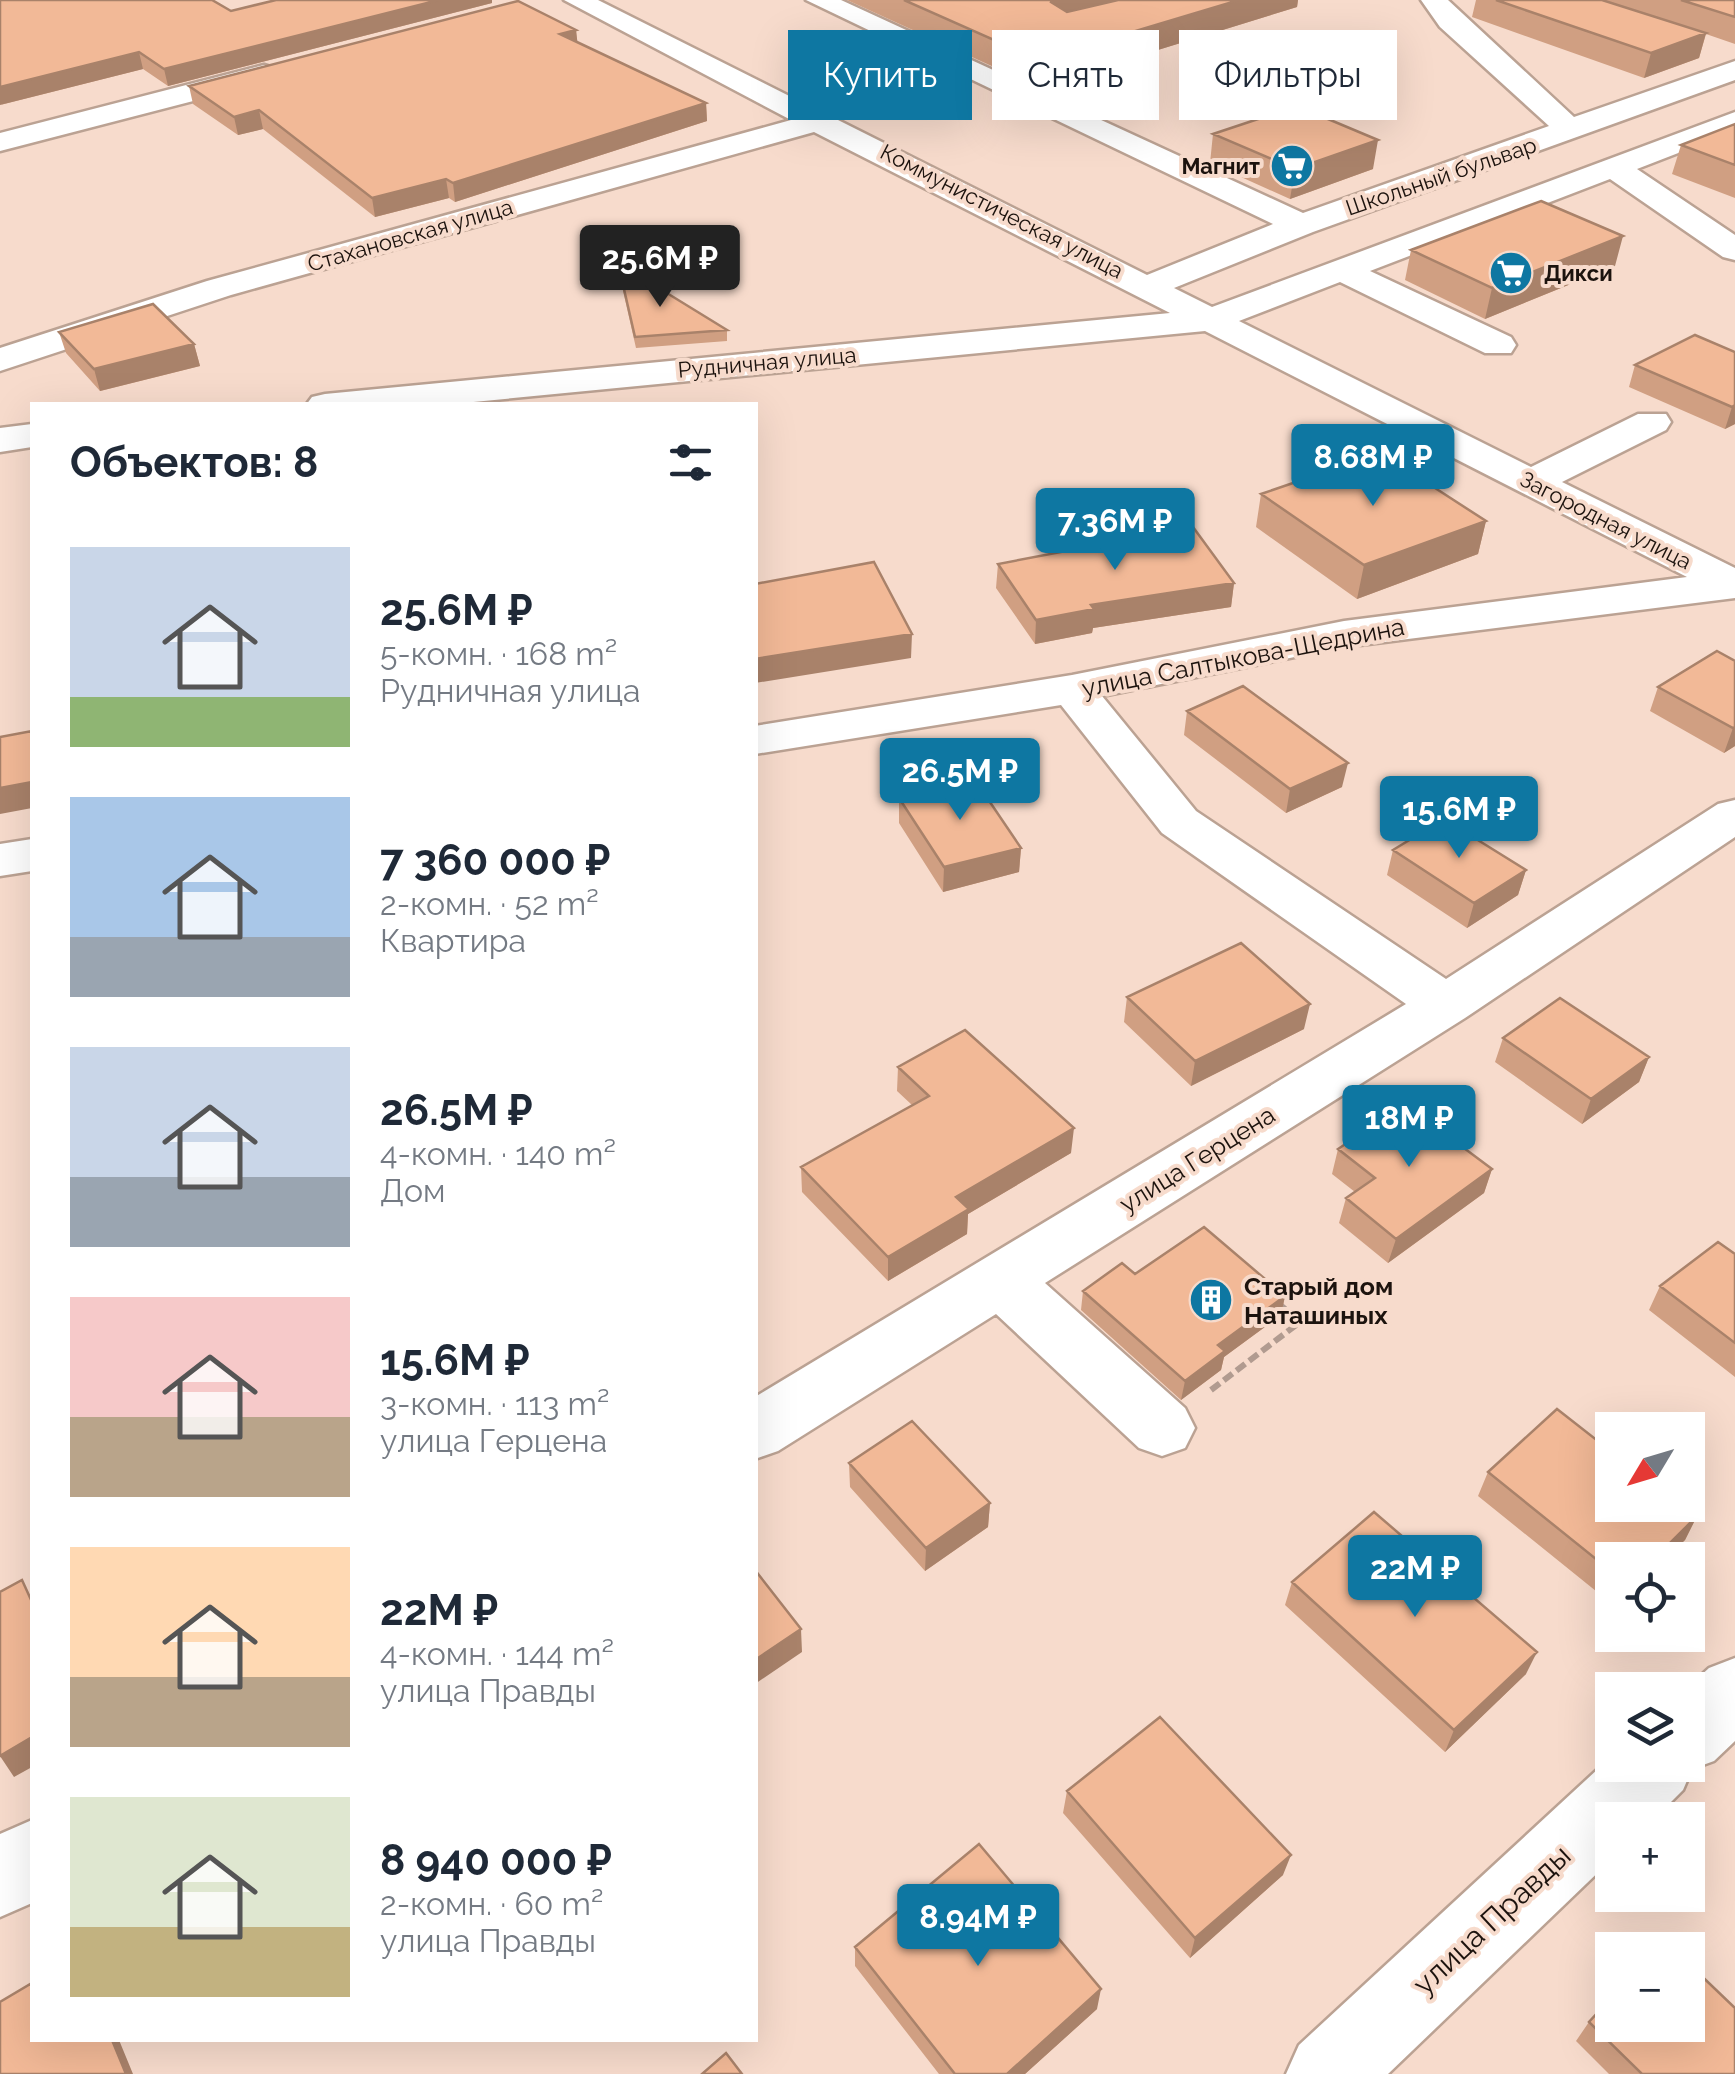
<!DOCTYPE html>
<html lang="ru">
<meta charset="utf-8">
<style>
:root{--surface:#fff;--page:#f6f6f7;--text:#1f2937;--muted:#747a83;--accent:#0e77a2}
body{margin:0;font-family:Raleway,sans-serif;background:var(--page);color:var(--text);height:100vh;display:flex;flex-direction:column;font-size:38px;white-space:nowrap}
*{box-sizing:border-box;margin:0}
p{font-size:32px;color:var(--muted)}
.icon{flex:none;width:55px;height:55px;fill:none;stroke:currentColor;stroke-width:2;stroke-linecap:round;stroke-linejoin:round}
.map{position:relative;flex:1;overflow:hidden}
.details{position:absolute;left:30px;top:402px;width:728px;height:1640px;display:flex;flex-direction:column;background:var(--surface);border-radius:0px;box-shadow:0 10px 40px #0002}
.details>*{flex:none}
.banner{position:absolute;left:788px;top:30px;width:798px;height:90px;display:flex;gap:20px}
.needle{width:65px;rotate:232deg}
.tools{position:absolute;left:1595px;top:1412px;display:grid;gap:20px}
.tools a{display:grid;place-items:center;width:110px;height:110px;border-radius:0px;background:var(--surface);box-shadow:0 10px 40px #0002;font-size:50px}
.price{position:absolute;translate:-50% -85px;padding:0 22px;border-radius:10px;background:var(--accent);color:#fff;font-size:32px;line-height:65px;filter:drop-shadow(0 2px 5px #0008)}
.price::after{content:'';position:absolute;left:50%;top:60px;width:30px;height:22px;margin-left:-15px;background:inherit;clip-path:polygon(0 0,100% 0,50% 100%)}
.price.active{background:#222;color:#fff}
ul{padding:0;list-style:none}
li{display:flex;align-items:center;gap:30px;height:250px;padding:0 40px}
li span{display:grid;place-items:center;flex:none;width:280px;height:200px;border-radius:0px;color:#555}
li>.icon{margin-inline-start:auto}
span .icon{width:120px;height:120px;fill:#fffc;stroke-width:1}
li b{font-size:42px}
h2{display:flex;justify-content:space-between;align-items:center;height:120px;padding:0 40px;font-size:42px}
.chip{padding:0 35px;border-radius:0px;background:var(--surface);box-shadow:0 10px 40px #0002;font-size:35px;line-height:90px}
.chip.active{background:var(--accent);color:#fff}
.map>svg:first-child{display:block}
</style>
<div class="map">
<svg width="1735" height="2074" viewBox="0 0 1735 2074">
<rect width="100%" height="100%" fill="#f7dbcc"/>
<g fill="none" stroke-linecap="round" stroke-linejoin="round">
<!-- minor casing -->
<g stroke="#bba293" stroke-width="5">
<path id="minor" d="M564,0H598L821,112L834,114L838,120L1147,275L1273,224L806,0H841L1303,213L1549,126L1440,27L1421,0H1448L1574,117L1735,61V80L1313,232L1174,288L1212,307L1735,112V131L1637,169L1735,235V260L1723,257L1610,179L1370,271L1511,337L1516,345L1511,353H1485L1340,282L1239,321L1531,467L1638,414H1666L1671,422L1666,430L1562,482L1735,568V598L1344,647L1102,696L1196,811L1446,979L1718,804L1735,800V837L1465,1018L1045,1283L1185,1408L1195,1428L1185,1448L1162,1456L1139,1448L996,1314L778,1451L755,1459V1397L1406,1004L1162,833L1061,705L755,754V726L1072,675L1344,621L1687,577L1205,331L442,405H306L312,397L325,394L1170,313L814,132L231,295L0,371V348L207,281L791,120Z
M264,65L274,68L278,74L274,80L0,151V133Z
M32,424V447L0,452V428Z
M32,839V871L0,876V844Z
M1735,1658V1741L1714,1761L1692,1769L1683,1790L1653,1820H1612V1859L1388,2074H1286L1299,2045L1612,1756V1765H1688L1685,1690L1709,1668Z
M32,1820V1903L0,1917V1834Z"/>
</g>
<!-- path -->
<path stroke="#b19b90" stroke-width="6" stroke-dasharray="11 5" stroke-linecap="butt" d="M1211,1390L1300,1322L1278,1303"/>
<!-- minor -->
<use href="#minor" fill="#fff" fill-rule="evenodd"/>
</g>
<!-- wall -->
<path fill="#d09f82" d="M276,0H492V3L168,86L143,69L0,105L231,11Z
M847,0H1298L1297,7L1038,87Z
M1476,0H1735V44L1706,34L1699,58L1644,78L1472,17Z
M576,30L577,42L706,103L707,121L455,202L449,198L375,217L263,129L238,135L193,104L189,86Z
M1735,124V198L1672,174L1681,145Z
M1213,134L1373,169L1290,199L1210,163Z
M1411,250L1615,266L1485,319L1405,280Z
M618,263L727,330V341L636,348L619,273Z
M59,332L194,344L200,366L100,391L66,353Z
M1735,352V424L1725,429L1629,387L1635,365Z
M1261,494L1486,521L1478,554L1357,599L1256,527Z
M998,564L1234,583L1231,607L1093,628L1092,633L1035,644L996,588Z
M1735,661V746L1724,753L1650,711L1658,687Z
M1187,711L1342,787L1286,813L1184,735Z
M899,798L1021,848L1019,872L943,892L899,823Z
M1393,850L1526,870L1518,895L1467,928L1387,875Z
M1127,997L1304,1029L1191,1086L1124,1022Z
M1503,1038L1649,1057L1639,1082L1582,1124L1495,1062Z
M898,1067L1071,1153L968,1214L967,1234L888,1281L802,1192L801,1167L912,1105L897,1091Z
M1338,1149L1492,1169L1484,1193L1388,1263L1339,1223L1346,1198L1355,1192L1332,1174Z
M1735,1254V1377L1649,1310L1660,1286Z
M1135,1274L1285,1296L1281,1315L1224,1357L1221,1370L1181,1400L1081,1310L1083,1291Z
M849,1463L990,1503L988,1527L925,1571L850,1487Z
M1488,1472L1697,1516L1685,1540L1664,1560H1612V1604L1478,1496Z
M1292,1582L1526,1674L1445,1752L1285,1605Z
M1067,1791L1283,1875L1190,1958L1063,1813Z
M855,1947L1097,2009L1025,2074H939L855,1966Z
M1589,2022L1735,2074H1609L1576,2041Z"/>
<!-- shaded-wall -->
<path fill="#a9826a" d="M439,0H492V3L168,86L164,69Z
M1052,0H1125L1056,17L1051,2Z
M1239,0H1298L1297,7L1038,87L1039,60Z
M576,30L578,47L560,34Z
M1706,33L1699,58L1644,78L1651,53Z
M139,52L143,69L0,105V87Z
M706,103L707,121L455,202L453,183Z
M259,110L263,129L238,135L234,117Z
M1378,140L1373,169L1290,199L1295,169Z
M446,179L449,198L375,217L372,198Z
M1623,236L1615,266L1485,319L1492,288Z
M194,344L200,366L100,391L94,369Z
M1735,405V424L1725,429L1732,407Z
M1486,521L1478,554L1357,599L1364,565Z
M1234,583L1231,607L1093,628L1092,633L1035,644L1036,620L1091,605Z
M912,634L911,658L755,683V659Z
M1735,727V746L1724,753L1733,728Z
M1348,763L1342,787L1286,813L1290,789Z
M32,782V808L0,814V788Z
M1021,848L1019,872L943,892L944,867Z
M1526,870L1518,895L1467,928L1474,903Z
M1310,1004L1304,1029L1191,1086L1195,1061Z
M1649,1057L1639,1082L1582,1124L1591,1099Z
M1074,1128L1071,1153L968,1214L967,1234L888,1281V1257L956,1197Z
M1492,1169L1484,1193L1388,1263L1396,1239Z
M1285,1296L1281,1315L1224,1357L1221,1370L1181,1400L1185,1381L1218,1345Z
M990,1503L988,1527L925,1571L926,1548Z
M1697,1516L1685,1540L1664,1560H1653Z
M801,1629L802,1652L755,1684V1660Z
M1537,1652L1526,1674L1445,1752L1454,1730Z
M32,1737V1767L14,1777L0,1756Z
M1291,1855L1283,1875L1190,1958L1195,1938Z
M1101,1989L1097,2009L1025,2074H1007Z
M112,2040H119L133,2074H126Z"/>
<!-- building -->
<path fill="#f2b997" stroke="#a9826a" stroke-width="2.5" d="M0,0H212L231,11L276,0H439L164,69L139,52L0,87Z
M904,0H1052L1051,2L1067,12L1118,0H1239L1039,60Z
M1496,0H1602L1706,33L1651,53Z
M1681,0H1735V17Z
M518,1L576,30L560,34L706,103L453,183L446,179L372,198L259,110L234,117L189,86Z
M1297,106L1378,140L1295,169L1213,134Z
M1735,124V165L1681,145Z
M1541,201L1623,236L1492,288L1411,250Z
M618,263L727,330L635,337Z
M153,304L194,344L94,369L59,332Z
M1695,335L1735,352V405L1732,407L1635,365Z
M1381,453L1486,521L1364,565L1261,494Z
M1193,527L1234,583L1091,605L1094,609L1036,620L998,564Z
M874,562L912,634L755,659V584Z
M1717,651L1735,661V727L1733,728L1658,687Z
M1243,686L1348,763L1290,789L1187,711Z
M32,731V782L0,788V737Z
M975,780L1021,848L944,867L899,798Z
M1444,819L1526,870L1474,903L1393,850Z
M1241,943L1310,1004L1195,1061L1127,997Z
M1560,998L1649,1057L1591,1099L1503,1038Z
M965,1030L1074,1128L956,1197L969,1209L888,1257L801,1167L929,1096L898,1067Z
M1405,1104L1492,1169L1396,1239L1346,1198L1375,1178L1338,1149Z
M1204,1227L1285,1296L1218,1345L1225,1351L1185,1381L1083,1291L1122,1263L1135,1274Z
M1718,1242L1735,1254V1343L1660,1286Z
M1557,1409L1612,1452V1505H1682L1697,1516L1653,1560H1612V1572L1488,1472Z
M912,1421L990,1503L926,1548L849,1463Z
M1374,1512L1537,1652L1454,1730L1292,1582Z
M755,1570L801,1629L755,1660Z
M22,1580L32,1602V1737L0,1756V1592Z
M1160,1717L1291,1855L1195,1938L1067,1791Z
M979,1844L1101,1989L1007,2074H955L855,1947Z
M1664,1941L1673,1950H1656Z
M1688,1963L1735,2008V2074H1642L1589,2022L1612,1997V2025H1688Z
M32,1983V2040H112L126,2074H0V2002Z
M726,2053L742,2074H702Z"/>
<!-- icons -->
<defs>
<g id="supermarket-disc" transform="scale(2.25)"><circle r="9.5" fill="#0e77a2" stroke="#f7dbcc"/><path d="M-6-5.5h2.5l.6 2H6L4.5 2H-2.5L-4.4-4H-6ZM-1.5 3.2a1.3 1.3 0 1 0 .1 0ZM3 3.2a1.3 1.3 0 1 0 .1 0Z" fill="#fff"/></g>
<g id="building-disc" transform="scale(2.25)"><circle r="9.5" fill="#0e77a2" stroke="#f7dbcc"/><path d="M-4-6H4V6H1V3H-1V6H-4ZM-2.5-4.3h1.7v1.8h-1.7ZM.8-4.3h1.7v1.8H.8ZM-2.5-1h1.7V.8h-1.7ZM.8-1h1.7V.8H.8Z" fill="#fff"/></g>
</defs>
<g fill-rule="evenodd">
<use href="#supermarket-disc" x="1292" y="166"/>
<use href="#supermarket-disc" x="1511" y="273"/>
<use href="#building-disc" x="1211" y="1300"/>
</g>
<g text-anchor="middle" stroke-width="8" stroke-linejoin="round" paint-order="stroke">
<!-- far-poi labels -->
<g font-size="22" font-weight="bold" fill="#1c130e" stroke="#f7dbcc" text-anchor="end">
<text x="1260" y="174">Магнит</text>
<text x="1544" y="281" text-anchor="start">Дикси</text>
</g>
<!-- far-street labels -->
<g font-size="22" fill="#1c130e" stroke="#f7dbcc">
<text transform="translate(1441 176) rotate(-19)" y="8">Школьный бульвар</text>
<text transform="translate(1002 211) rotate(27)" y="8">Коммунистическая улица</text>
<text transform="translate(410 235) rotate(-16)" y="8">Стахановская улица</text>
<text transform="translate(767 362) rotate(-5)" y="8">Рудничная улица</text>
<text transform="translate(1606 520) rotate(27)" y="8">Загородная улица</text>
</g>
<!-- street labels -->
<g font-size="25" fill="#1c130e" stroke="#f7dbcc">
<text transform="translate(1243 657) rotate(-11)" y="9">улица Салтыкова-Щедрина</text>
<text transform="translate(1197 1159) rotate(-32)" y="9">улица Герцена</text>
</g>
<!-- poi labels -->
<g font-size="25" font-weight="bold" fill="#1c130e" stroke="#f7dbcc" text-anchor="start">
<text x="1244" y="1295">Старый дом<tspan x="1244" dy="29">Наташиных</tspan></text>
</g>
<!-- near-street labels -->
<g font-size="30" fill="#1c130e" stroke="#f7dbcc">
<text transform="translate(1492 1920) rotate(-43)" y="10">улица Правды</text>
</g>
</g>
</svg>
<div class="tools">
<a><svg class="needle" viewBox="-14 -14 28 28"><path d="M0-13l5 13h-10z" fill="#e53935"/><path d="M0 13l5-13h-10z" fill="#747a83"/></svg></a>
<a><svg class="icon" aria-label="locate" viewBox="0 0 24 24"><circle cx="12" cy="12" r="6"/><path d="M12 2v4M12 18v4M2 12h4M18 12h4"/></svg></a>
<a><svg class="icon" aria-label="layers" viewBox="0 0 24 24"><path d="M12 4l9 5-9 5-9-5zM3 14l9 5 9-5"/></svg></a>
<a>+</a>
<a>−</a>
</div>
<b class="price active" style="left:660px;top:310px">25.6M ₽</b>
<b class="price" style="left:1373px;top:509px">8.68M ₽</b>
<b class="price" style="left:1115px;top:573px">7.36M ₽</b>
<b class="price" style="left:960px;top:823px">26.5M ₽</b>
<b class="price" style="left:1459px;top:861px">15.6M ₽</b>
<b class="price" style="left:1409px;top:1170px">18M ₽</b>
<b class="price" style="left:1415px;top:1620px">22M ₽</b>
<b class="price" style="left:978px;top:1969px">8.94M ₽</b>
<div class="banner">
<a class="chip active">Купить</a>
<a class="chip">Снять</a>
<a class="chip">Фильтры</a>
</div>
<section class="details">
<h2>Объектов: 8<svg class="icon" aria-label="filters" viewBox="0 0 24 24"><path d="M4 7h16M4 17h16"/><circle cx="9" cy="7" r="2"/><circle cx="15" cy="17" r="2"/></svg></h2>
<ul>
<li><span style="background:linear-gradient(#c9d6e8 75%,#8fb573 0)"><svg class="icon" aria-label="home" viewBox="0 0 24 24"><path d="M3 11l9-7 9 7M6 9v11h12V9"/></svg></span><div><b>25.6M ₽</b><p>5-комн. · 168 m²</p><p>Рудничная улица</p></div></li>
<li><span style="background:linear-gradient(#a9c7e8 70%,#9aa5b1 0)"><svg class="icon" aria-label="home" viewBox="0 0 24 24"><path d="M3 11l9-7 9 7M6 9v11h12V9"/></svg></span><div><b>7 360 000 ₽</b><p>2-комн. · 52 m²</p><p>Квартира</p></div></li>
<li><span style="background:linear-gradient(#c9d6e8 65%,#9aa5b1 0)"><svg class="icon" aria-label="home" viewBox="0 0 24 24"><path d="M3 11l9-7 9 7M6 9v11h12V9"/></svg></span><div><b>26.5M ₽</b><p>4-комн. · 140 m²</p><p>Дом</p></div></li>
<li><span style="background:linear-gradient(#f6c9c9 60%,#b9a48a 0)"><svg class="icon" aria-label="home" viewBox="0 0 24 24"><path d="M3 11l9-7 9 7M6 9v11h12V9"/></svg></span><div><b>15.6M ₽</b><p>3-комн. · 113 m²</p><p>улица Герцена</p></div></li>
<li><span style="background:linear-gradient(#ffd9b3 65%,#b9a48a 0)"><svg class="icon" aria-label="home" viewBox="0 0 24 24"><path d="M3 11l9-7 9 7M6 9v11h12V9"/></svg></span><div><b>22M ₽</b><p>4-комн. · 144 m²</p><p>улица Правды</p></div></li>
<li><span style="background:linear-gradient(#dfe7d0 65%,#c2b280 0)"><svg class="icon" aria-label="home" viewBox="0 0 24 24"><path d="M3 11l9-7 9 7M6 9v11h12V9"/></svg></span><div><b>8 940 000 ₽</b><p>2-комн. · 60 m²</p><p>улица Правды</p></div></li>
</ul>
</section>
</div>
